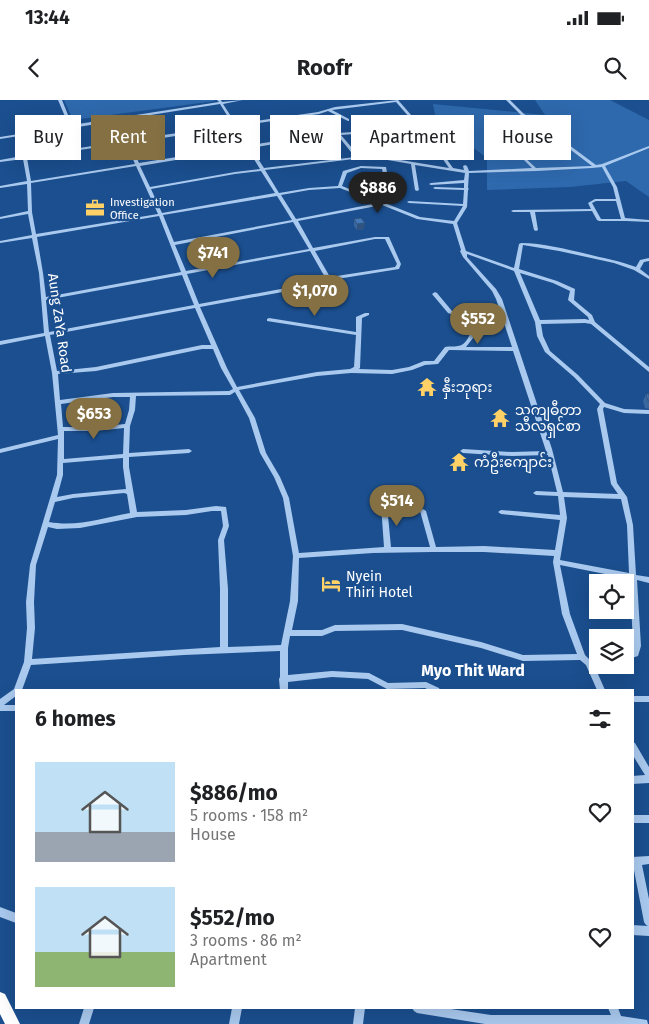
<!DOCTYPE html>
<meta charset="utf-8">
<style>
:root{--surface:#fff;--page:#f6f6f6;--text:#202124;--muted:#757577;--accent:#847042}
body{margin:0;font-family:"Fira Sans","Noto Sans Myanmar",sans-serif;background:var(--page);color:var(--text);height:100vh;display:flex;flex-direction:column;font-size:19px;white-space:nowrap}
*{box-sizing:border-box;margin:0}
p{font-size:16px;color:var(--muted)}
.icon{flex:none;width:28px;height:28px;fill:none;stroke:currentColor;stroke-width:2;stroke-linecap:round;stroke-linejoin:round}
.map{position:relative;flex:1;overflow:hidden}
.details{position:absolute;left:15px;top:589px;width:619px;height:320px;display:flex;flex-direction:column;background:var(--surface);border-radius:0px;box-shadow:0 5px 20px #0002}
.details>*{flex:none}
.guide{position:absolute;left:15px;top:15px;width:620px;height:45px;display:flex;gap:10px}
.fabs{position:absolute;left:589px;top:474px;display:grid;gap:10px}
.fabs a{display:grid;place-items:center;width:45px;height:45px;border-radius:0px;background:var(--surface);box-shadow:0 5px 20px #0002;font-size:25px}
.price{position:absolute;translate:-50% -42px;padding:0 11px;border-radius:18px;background:var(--accent);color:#fff;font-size:16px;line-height:32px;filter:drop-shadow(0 1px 2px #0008)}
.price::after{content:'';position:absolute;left:50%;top:30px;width:15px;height:11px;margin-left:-8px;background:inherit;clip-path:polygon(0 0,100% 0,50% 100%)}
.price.selected{background:#222;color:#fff}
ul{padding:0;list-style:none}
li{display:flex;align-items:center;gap:15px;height:125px;padding:0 20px}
li span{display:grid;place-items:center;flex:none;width:140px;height:100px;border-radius:0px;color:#555}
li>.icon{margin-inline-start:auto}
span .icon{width:60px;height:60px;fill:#fffc;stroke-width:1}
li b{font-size:21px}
h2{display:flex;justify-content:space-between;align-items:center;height:60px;padding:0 20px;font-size:21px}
.tag{padding:0 18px;border-radius:0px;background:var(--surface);box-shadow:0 5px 20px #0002;font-size:18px;line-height:45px}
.tag.selected{background:var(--accent);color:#fff}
.status{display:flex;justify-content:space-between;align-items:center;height:35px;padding:0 25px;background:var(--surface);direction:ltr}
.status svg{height:14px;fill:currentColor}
header{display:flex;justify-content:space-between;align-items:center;height:65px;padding:0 20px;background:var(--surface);font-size:22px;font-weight:700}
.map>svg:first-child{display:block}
</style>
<div class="status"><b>13:44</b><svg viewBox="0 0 49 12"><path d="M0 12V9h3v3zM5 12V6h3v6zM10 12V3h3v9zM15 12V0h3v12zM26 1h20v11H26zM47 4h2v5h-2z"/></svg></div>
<header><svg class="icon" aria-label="back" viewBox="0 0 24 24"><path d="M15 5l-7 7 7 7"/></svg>Roofr<svg class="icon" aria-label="search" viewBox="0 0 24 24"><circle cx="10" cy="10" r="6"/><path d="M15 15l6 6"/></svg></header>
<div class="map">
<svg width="649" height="924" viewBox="0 0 649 924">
<rect width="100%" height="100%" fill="#1b4f8f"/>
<!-- green -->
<path fill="#2e69ad" d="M64,0H214L215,1L73,20Z
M535,0H610L649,20V97L626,81L570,87L487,90V58L436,20L433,4L545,15Z"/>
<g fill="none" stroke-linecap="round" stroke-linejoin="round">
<!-- minor -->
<path fill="#a9c9ee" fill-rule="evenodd" d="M58,0H62L72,25L219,2L217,0H221L222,2L243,0L223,4L236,24L318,12L335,7L398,0L433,40L453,68L464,70L463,66L465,65L467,66L469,71L532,68L521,57V55H522L536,68L592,66L559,41L522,16L506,0H510L524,14L561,39L596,65L602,64L649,46V48L605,66L617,87L625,118L649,120V122L626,121H599L597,120L592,111L535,112L538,130L536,131L534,130L530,112H513L511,111L513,110L591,109L588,103L595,99H616L613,87L602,67L592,68L536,71L469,73L468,88L469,89L468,90L467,107L457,123L466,151L514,168L519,144L521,143C543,143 565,149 587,154C603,158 620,161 636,167L640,160L649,158V161L644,162L640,169L649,176V179L634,170L614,163L559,151L523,145L519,169L557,181L575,189L574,200L592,215L595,222L649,267V272L591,224L585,223L541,224L543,236L550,251L578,275L605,303L624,309L649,310V314L624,313L604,307L603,309L617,383L627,397L633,425L636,475L649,477V483L637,480L641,546L638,556L625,560V554L632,552L633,546L630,479L560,465L570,514L585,555L590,560L598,558V564L594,565L605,590H597L586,565L580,560L523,561L481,548L402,530L335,531L322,536H290L288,548V575L332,571L369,573L388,583L426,582L439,588L440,590H429L425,588L387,589L368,579L332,577L288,582V590H280L279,579L280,577V551L184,555L31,565L22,590H16V596L4,605H16V611H0V599L14,589L24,562L27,528L26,502L30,465L57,375L58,339L0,353V349L58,335L52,273L45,236L0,245V241L44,233L39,173L32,138L0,143V141L32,135L28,114L0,119V117L28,111L27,84L0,88V86L27,81L23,59L0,62V60L22,56L19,36L0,39V37L69,26ZM396,2L431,42L449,68L370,55L359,56L341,35L354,34V32H353L338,33L336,34L337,35L309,36L250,45L238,26L319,14L328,11L348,21H349V19L332,10ZM220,4L233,25L129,40L119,20ZM115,21L125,41L27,56L23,36ZM234,27L246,46L139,63L130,43ZM339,37L355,57L264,68L251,48L309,38ZM126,43L135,64L31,81L27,58ZM247,48L260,69L235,72L150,87L140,66ZM370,57L411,64L415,90L417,91L419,90L415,65L465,73L464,80L431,83L429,84L431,85L464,83V88L435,87L433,88L435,89L464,90L463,104L409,101L407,102L409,103L463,106L454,121L420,117L342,86L347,73L361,68L382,69L385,83L389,84L386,67L361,66L343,71L338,86L309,88L279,93L265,70ZM136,66L158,114L36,134L32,112L31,83ZM261,71L275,93L162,113L151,89L235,74ZM340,88L378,103L296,119L281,95L309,90ZM277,96L292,120L174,142L163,115ZM596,101H616L621,119H601L592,103ZM382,105L417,119L453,124L461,150L460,151L463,157L492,191L496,199L512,247H466L473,238L478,225L466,216L452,211L437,193L435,192L432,194L448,213L462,218L472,225C471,233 467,245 458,246C454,247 449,246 445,247L434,261H424L409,267L392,270L359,269L360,268L362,218L369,215V213H365L356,217V232L269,218L267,219V221L356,235L354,267L350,269L317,272L237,287L227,268L200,207L326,184L331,180L399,169L401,164L389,137H375L313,148L298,121ZM159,116L181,172L46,197L43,173L37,137ZM293,122L309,149L186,171L175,145ZM375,139H385L397,164L395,167L330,177L315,151ZM310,151L326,179L324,181L199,204L187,174ZM467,154L514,171L535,222L537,236L545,252L574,277L600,304L597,309L611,384L618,394L563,392L552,349L502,199L496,189L467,157ZM520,173L553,183L570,191L568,200L588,217L589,220L585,219L540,220ZM182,175L194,205L49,232L46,200ZM195,208L211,245H202L96,267L57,271L50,235ZM202,249H213L221,268L233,289L229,291L113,293L60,300L58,274L96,271ZM449,250L513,251L546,351L512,352L463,349L460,351L463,353L512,356L548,355L557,392L536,391L533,393L536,395L558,396L560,415L501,410L498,412L501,414L560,420L555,450L484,446L436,447L426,411L423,409L420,411L430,447H391L387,405L384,403L381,405L384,447L299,453L289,398L280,377L266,353L255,318L239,290L317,276L351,273L392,274L412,270L425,265L438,264ZM235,292L249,318L260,353L274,377L283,398L293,456L290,501L281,545L228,547V489L224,440L229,426L226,407L216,406L186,410L137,412L129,367V357L189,353L192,351L189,349L129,353L130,326L135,310L136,296L230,295ZM113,297H130L129,310L125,324L95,327H63L61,304ZM124,328L123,354L64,359V331H95ZM123,358V367L126,389L73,394L57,397L63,375V363ZM124,393L127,394L130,413C103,418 77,427 49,422L55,402L73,398ZM564,397L621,399L627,425L629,473L560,460L567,418ZM212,411H221L223,426L218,440L220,489V547L32,559L35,528L34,502L36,465L48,427L57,429L80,428L137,417L186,415ZM432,452H484L554,456L553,462L562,514L577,554L523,555L481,542L402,524L335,525L322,530H292L298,501L299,458L373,453Z
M632,596H649V602H632Z
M632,642L635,643L649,667V683L632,684V676L645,675L632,654Z
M632,715H649V723H632Z
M649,756V764L642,765L649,799V836L632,835V825L648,826L646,825L644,822L633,765H632V757Z
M0,807L16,813V823L0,817Z
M84,908H94L89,924H79Z
M232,908H242L239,924H229Z
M355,908H365L363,924H353Z
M412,908H444L491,915H611L608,908H618L621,916L647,920L648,924H485L417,913L414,911Z"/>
<!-- highway -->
<path fill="#fff" fill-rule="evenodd" d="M0,892L5,894L20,924H5L0,914Z"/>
</g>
<!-- wall -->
<path fill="#3a679d" d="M354,119L364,129L357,130L354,126Z
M646,294H649V309L645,308L643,301Z"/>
<!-- shaded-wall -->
<path fill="#305480" d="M365,123L364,129L357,130V124Z"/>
<!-- building -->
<path fill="#4478b7" stroke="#305480" d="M361,118L365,123L357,124L354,119Z
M646,294H649V301H648Z"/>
<!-- icons -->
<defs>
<g id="office-bare" transform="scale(1.5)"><path d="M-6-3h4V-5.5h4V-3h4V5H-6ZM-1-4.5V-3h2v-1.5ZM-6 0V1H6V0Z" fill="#ffd166" stroke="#1b4f8f" stroke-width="2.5" paint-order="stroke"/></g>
<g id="temple-bare" transform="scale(1.5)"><path d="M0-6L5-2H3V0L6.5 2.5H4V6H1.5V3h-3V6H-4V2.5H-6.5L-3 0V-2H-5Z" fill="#ffd166" stroke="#1b4f8f" stroke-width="2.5" paint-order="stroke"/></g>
<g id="hotel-bare" transform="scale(1.5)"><path d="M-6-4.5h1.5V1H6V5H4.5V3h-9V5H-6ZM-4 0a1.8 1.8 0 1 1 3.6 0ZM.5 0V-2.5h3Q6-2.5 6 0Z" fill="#ffd166" stroke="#1b4f8f" stroke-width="2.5" paint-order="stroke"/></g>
</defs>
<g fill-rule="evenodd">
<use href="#office-bare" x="95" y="108"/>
<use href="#temple-bare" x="427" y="287"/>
<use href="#temple-bare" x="500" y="318"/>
<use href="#temple-bare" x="459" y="362"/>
<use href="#hotel-bare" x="331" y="484"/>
</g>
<g text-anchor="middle" stroke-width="4.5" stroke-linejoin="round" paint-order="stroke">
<!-- far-poi labels -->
<g font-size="11" fill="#fff" stroke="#1b4f8f" text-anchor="start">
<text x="110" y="106">Investigation<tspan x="110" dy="13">Office</tspan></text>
</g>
<!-- street labels -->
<g font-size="14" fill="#fff" stroke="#1b4f8f">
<text transform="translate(60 223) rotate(82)" y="5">Aung ZaYa Road</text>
</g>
<!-- poi labels -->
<g font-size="14" fill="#fff" stroke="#1b4f8f" text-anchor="start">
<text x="442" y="292">နှီးဘုရား</text>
<text x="515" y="315">သကျဓီတာ<tspan x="515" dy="16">သီလရှင်စာ</tspan></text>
<text x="474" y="367">ကံဦးကျောင်း</text>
<text x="346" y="481">Nyein<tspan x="346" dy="16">Thiri Hotel</tspan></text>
</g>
<!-- quarter labels -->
<g font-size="16" font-weight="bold" fill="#fff" stroke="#1b4f8f">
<text x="473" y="576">Myo Thit Ward</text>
</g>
</g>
</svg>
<div class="fabs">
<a><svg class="icon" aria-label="locate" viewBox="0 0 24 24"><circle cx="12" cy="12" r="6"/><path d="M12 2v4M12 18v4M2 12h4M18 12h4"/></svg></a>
<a><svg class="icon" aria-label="layers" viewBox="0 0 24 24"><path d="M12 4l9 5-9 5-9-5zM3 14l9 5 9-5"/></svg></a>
</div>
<b class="price selected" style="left:378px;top:114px">$886</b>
<b class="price" style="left:213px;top:179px">$741</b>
<b class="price" style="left:315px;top:217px">$1,070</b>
<b class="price" style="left:478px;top:245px">$552</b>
<b class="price" style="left:94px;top:340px">$653</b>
<b class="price" style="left:397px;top:427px">$514</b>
<div class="guide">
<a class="tag">Buy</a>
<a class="tag selected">Rent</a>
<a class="tag">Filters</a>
<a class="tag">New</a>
<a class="tag">Apartment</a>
<a class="tag">House</a>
</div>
<section class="details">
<h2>6 homes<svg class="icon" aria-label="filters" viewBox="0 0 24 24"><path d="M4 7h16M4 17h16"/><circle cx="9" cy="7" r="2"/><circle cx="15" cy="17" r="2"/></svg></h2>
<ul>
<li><span style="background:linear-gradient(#bfe0f5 70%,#9aa5b1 0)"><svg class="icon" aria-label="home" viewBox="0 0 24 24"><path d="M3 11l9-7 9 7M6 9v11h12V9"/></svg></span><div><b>$886/mo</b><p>5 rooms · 158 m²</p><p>House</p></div><svg class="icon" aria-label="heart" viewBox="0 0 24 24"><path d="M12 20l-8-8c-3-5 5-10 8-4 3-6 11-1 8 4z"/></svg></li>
<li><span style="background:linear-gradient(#bfe0f5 65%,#8fb573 0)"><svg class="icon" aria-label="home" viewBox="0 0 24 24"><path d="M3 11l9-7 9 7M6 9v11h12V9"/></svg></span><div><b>$552/mo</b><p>3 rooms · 86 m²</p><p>Apartment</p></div><svg class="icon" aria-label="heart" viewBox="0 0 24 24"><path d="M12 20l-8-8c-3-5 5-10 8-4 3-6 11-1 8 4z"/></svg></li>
</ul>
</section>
</div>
